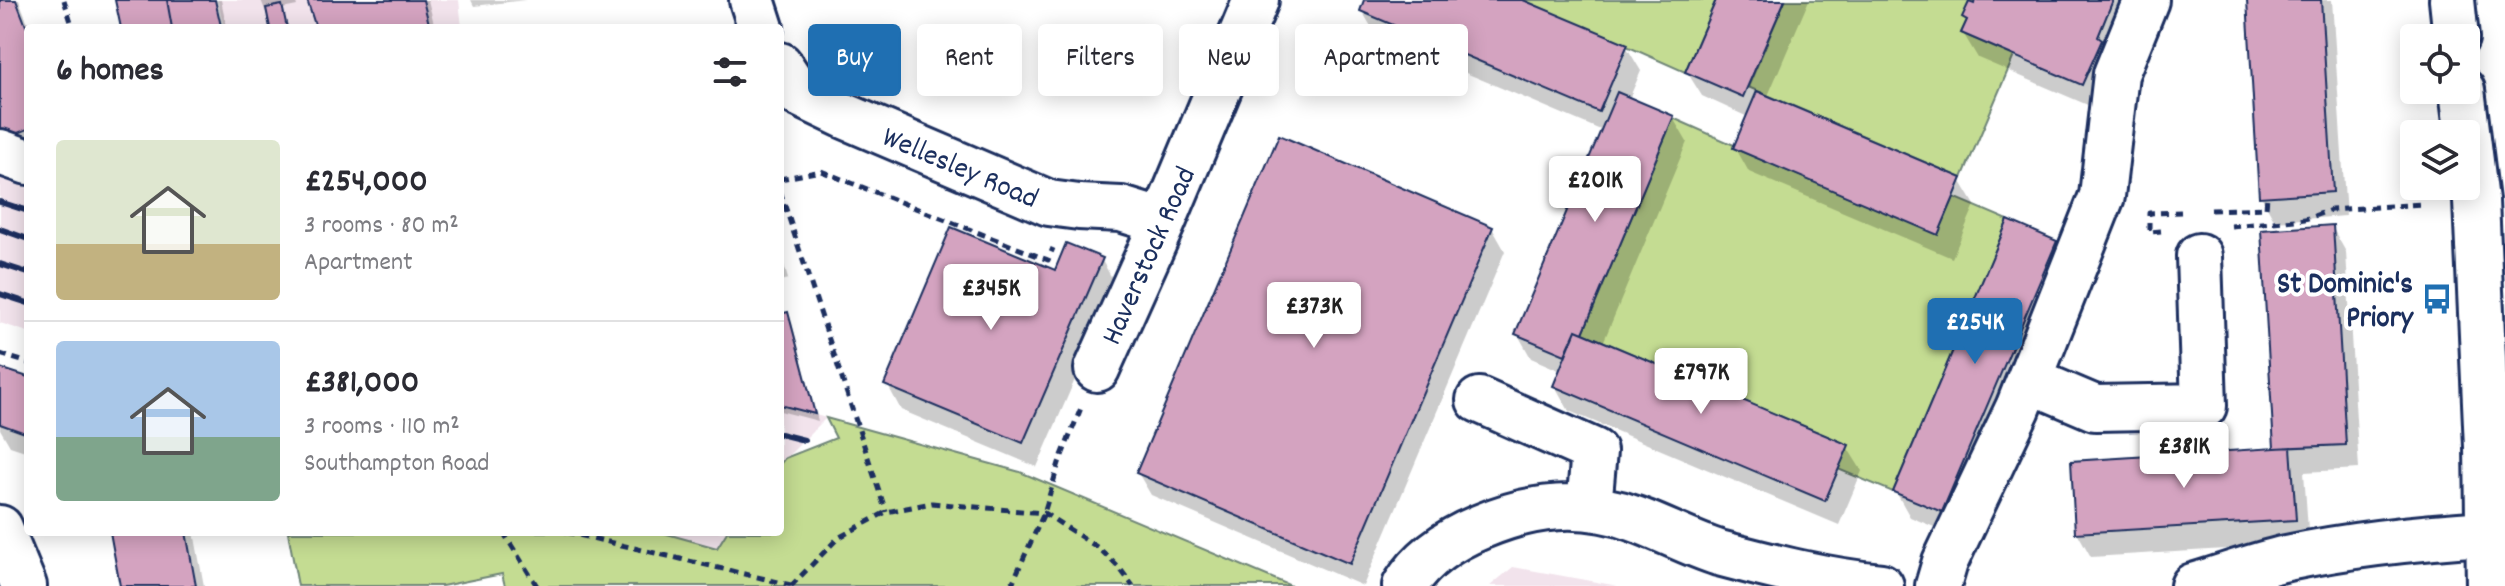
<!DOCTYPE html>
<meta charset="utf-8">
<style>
:root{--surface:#fff;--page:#f2f2f3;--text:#2b2b33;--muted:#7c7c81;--line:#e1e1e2;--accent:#1f6fb2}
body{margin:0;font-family:Dekko,sans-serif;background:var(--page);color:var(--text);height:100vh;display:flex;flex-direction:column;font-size:30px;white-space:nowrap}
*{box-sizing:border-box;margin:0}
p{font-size:26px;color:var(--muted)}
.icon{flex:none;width:44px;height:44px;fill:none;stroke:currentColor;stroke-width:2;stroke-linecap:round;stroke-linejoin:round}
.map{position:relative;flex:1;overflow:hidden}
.drawer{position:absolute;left:24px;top:24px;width:760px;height:512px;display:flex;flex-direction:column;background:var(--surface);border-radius:8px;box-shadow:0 4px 20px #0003}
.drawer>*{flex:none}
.hud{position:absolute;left:808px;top:24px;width:760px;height:72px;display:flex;gap:16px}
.tools{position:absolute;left:2400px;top:24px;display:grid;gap:16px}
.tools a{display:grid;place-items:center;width:80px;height:80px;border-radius:8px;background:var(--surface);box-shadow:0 4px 20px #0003;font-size:40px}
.price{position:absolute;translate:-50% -68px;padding:0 18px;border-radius:8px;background:#fff;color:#222;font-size:26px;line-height:52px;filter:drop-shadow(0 2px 4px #0008)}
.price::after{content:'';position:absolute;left:50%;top:48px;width:24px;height:18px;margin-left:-12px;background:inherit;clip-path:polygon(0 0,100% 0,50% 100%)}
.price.selected{background:var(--accent);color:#fff}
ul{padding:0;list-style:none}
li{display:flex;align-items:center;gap:24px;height:200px;padding:0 32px}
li+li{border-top:2px solid var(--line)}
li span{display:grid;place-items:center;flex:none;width:224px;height:160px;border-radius:8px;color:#555}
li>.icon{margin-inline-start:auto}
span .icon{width:96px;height:96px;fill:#fffc;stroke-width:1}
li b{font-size:34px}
h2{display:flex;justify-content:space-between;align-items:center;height:96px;padding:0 32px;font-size:34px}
.tag{padding:0 28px;border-radius:8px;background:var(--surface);box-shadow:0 4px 20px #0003;font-size:28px;line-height:72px}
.tag.selected{background:var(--accent);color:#fff}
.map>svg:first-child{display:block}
</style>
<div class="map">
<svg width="2505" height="586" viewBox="0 0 2505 586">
<rect width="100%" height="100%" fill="#fff"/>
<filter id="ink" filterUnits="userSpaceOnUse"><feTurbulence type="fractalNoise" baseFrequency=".0125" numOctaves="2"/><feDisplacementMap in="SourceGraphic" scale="16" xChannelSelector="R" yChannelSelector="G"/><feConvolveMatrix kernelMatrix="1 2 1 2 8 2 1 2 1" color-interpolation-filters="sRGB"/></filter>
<g filter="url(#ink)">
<!-- built -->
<path fill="#f2e3ec" d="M218,0H459L462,28H224Z
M0,178L28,188V332L0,323Z
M780,405L826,418L780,464Z
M660,532H727L718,548Z
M1513,567L1618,586H1490Z"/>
<!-- green -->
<path fill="#c4dc92" stroke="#708678" stroke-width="2" d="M1523,0H1716L1685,72Z
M1785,0H1975L1974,4L1969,2L1967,20L1961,33L2014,56L1962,178L1748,87Z
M1673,118L1734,145L1733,148L1938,234L1954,197L2008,220L1893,492L1838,469L1848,445L1583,333Z
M826,418L1020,472L1291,586H505L502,574L442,586H298L288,532H660L717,548L727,532H780V464L785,458L836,438Z"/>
<!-- shadow -->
<path fill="#0003" d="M0,0H19L30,28H28V159L12,165Z
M117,0H221L227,28H123Z
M261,0H295L297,6L282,9L289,28H272Z
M309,0H428L435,28H318Z
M471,0H526L474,6Z
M1367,0H1518L1626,46L1641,71L1629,99L1673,118L1687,142L1603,343L1847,447L1862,471L1839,525L1569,411L1555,386L1561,371L1531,358L1517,333L1603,131L1376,35L1362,11Z
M1718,0H1809L1767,98L1960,180L1975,205L1952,258L1749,172L1735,147L1748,117L1702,96L1687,72Z
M1977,0H2143L2097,109L1978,58L1963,33L1968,23L1965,17Z
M2249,0H2332L2346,216L2275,221L2261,196Z
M2332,227L2346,252L2359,469L2304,472L2309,544L2091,557L2077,532L2276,450L2263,232Z
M1492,228L1505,251L1363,586L1151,495L1138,473Z
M2056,242L2070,267L1956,536L1910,517L1896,492Z
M780,251L788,279L780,281Z
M1101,259L1116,285L1037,467L901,410L887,384L1056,273Z
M787,314L792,323L818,421L780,411V316Z
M0,370L28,379V452L10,446L0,429Z
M112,532H194L204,586H123Z"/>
<!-- building -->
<path fill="#d4a3c0" stroke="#1b2f5e" stroke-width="2" d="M0,0H16L28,31V129L0,140Z
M115,0H167L172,28H121Z
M167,0H215L221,26L172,28Z
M307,0H423L430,28H316Z
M1364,0H1523L1628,44L1599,112L1360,11Z
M1716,0H1785L1743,97L1685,72Z
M1975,0H2113L2098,37L2102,40L2082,85L1961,33L1967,20L1962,17L1969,2L1974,4Z
M2247,0H2321L2333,192L2259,197Z
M282,5L287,28H270L266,8Z
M1757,91L1962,178L1938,235L1733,148Z
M1617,92L1674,116L1583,333L1576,330L1565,355L1515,334Z
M1279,135L1493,227L1350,564L1136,473Z
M2008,220L2057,241L1942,512L1893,492Z
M2333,225L2346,445L2274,448L2261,230Z
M951,227L1055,270L1066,243L1103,258L1023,443L884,385Z
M788,312L815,414L780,405V314Z
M1576,330L1849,445L1825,501L1553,386Z
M0,368L28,377V434L0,424Z
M2291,447L2296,520L2075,533L2071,461Z
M110,532H186L196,586H120Z"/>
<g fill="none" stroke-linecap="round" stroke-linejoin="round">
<!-- minor casing -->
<g stroke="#1b2f5e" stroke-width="50">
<path id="minor" d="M752,0L761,28
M780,65L799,94L845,116L1049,203L1079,207L1121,209L1163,222
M0,152L28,162
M1097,369L1163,222L1256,0
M2029,380L2095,408L2204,406L2199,256
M1479,400L1594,451L1589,507
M0,528L24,586
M1405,586C1422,558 1451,539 1480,527C1531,505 1582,499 1635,519C1663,529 1690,544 1719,553C1772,567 1827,581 1881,586
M1938,586L1945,562L2018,408L2102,196L2116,74L2146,0
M2193,586C2224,577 2255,565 2287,558C2353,544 2421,537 2488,533"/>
</g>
<!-- major casing -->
<g stroke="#1b2f5e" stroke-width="50">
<path id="major" d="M2452,0L2456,38
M2462,90L2476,201L2487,447L2489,586"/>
</g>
<!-- path -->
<path stroke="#1b2f5e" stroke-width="5" stroke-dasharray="8 6" stroke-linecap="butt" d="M64,0L73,28
M780,179L821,171L1048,260L1053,248
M780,191L886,512
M2211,210L2266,208L2267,196
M2231,226L2305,219L2331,210L2423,204
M2161,231L2149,232V213L2181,212
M0,354L28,363
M503,532L537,586
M566,532L791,585
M791,586L838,538L886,512L932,503L1044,513L1100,549L1121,570L1133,586
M1011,586L1044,513L1059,463L1081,408"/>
<!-- minor -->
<use href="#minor" stroke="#fff" stroke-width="44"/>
<!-- major -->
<use href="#major" stroke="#fff" stroke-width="44"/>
<!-- rail -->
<path stroke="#1b2f5e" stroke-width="6" d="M0,202L28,211
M0,229L28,239
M0,264L28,273
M0,294L28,303
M780,434L804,440"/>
</g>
</g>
<!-- icons -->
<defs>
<g id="bus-bare" transform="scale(2.4)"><path d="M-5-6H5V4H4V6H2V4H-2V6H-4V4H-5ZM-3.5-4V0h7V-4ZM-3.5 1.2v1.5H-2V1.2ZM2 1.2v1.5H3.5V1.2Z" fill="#1f6fb2" stroke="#fff" stroke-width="2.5" paint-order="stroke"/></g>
</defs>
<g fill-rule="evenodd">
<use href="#bus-bare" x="2437" y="299"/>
</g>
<g text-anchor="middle" stroke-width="8" stroke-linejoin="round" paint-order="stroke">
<!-- street labels -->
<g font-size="30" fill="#1b2f5e" stroke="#fff">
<text transform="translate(961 166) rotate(23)" y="10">Wellesley Road</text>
<text transform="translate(1147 255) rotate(-66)" y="10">Haverstock Road</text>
</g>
<!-- poi labels -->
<g font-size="30" font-weight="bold" fill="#1b2f5e" stroke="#fff" text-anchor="end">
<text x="2413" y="292">St Dominic's<tspan x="2413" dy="34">Priory</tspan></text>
</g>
</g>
</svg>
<div class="tools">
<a><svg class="icon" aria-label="locate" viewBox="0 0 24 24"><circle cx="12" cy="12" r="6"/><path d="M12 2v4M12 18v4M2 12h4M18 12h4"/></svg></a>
<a><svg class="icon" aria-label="layers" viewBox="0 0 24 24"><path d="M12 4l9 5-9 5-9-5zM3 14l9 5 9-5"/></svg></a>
</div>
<b class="price" style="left:1595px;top:224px">£201K</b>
<b class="price" style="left:991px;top:332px">£345K</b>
<b class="price" style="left:1314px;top:350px">£373K</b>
<b class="price selected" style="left:1975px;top:366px">£254K</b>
<b class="price" style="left:1701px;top:416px">£797K</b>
<b class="price" style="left:2184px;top:490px">£381K</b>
<div class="hud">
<a class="tag selected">Buy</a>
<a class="tag">Rent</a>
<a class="tag">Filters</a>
<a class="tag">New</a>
<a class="tag">Apartment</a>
</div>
<section class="drawer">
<h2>6 homes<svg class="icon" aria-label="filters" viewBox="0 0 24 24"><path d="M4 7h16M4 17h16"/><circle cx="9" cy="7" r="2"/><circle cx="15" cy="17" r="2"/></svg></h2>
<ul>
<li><span style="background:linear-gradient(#dfe7d0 65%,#c2b280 0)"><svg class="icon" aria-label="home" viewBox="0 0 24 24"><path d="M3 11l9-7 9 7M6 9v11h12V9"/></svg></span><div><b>£254,000</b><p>3 rooms · 80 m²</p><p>Apartment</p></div></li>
<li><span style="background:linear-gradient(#a9c7e8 60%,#7fa58c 0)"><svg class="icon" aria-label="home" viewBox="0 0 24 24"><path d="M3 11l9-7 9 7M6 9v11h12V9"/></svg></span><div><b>£381,000</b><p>3 rooms · 110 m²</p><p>Southampton Road</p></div></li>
</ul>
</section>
</div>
